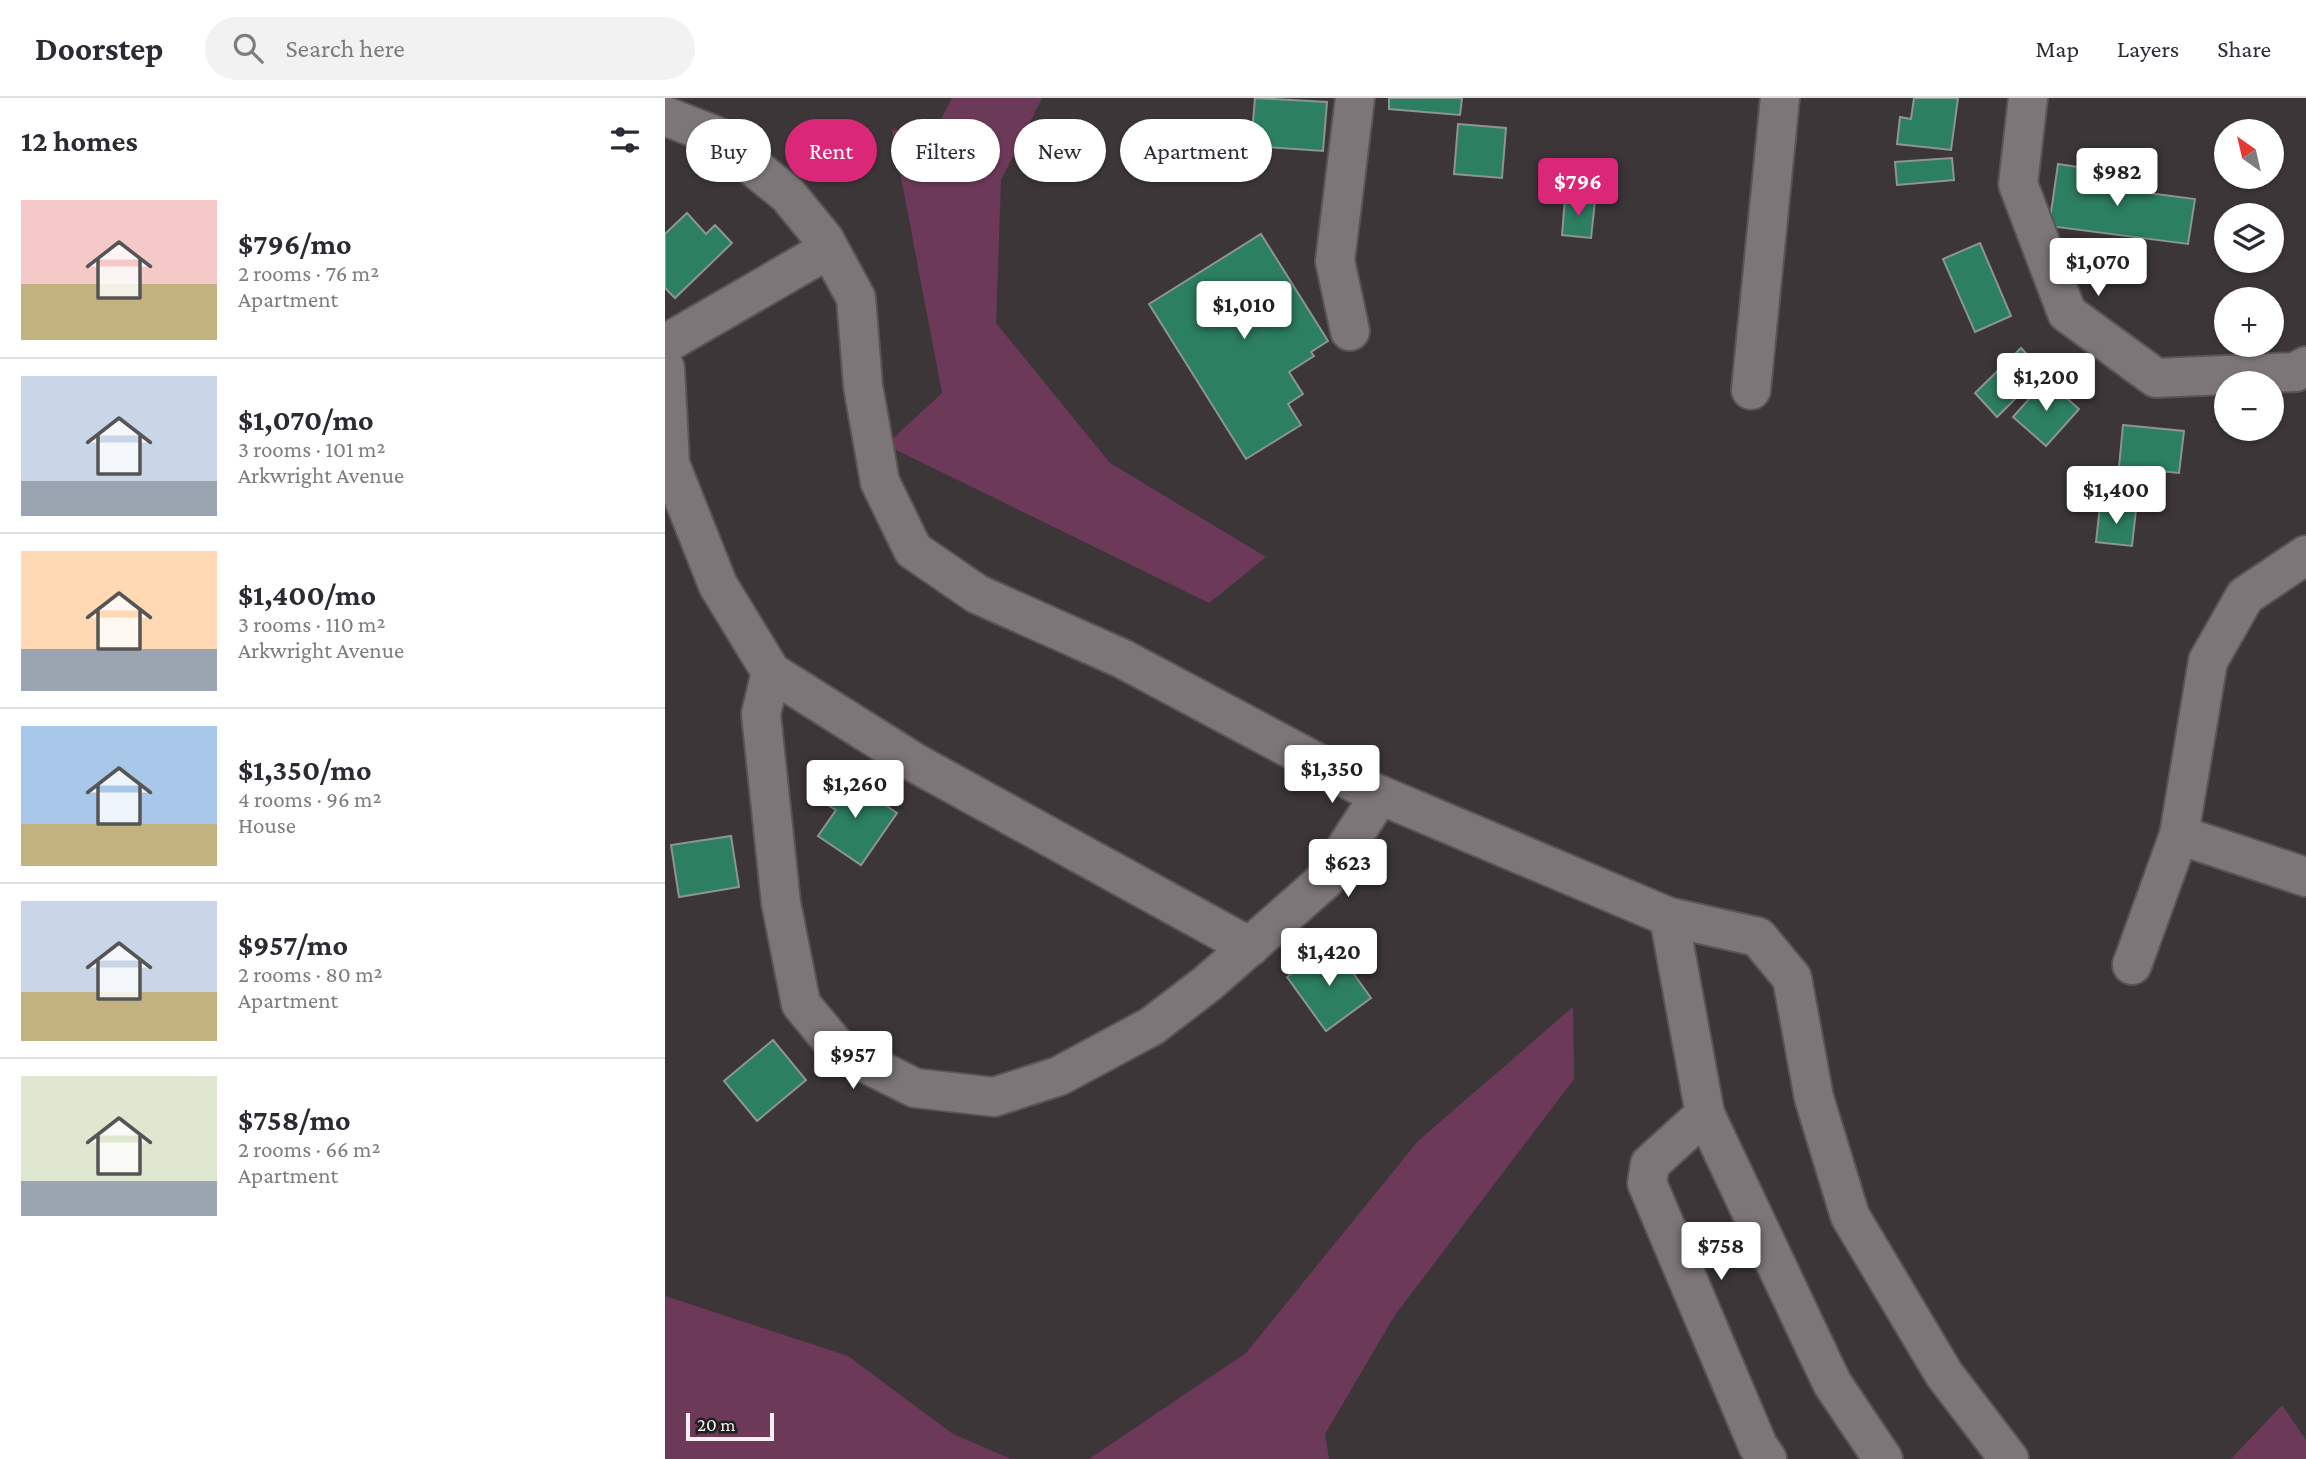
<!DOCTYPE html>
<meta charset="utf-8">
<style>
:root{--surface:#fff;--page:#f2f2f3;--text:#2b2b33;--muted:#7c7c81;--line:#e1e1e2;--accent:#db2777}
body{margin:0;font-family:"Crimson Pro",serif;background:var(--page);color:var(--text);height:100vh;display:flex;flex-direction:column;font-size:26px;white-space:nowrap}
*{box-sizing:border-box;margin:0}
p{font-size:23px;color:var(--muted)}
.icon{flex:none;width:38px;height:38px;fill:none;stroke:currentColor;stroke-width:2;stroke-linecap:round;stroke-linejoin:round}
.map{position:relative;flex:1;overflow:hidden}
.side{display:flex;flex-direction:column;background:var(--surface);width:665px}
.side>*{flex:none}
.top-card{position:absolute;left:21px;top:21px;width:665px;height:63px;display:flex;gap:14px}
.needle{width:46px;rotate:326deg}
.controls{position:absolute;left:1549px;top:21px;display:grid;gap:14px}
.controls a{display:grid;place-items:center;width:70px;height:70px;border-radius:50%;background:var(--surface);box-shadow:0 2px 5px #0004;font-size:35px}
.scale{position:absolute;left:21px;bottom:18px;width:88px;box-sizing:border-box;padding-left:7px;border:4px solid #f4f0f2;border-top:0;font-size:19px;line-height:24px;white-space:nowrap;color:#f4f0f2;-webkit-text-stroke:5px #211e20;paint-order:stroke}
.price{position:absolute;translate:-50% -60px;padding:0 16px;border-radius:7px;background:#fff;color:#222;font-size:23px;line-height:46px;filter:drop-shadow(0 2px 4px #0008)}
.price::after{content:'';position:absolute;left:50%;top:42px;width:21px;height:16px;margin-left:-10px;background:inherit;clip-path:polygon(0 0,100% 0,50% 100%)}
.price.on{background:var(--accent);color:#fff}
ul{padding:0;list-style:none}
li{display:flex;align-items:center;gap:21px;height:175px;padding:0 21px}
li+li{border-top:2px solid var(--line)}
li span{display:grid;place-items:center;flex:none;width:196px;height:140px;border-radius:0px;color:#555}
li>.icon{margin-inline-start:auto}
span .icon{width:84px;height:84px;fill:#fffc;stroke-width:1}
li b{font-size:30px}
h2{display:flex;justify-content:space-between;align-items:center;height:84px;padding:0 21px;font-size:30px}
.chip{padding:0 24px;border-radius:32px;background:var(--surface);box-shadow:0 2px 5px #0004;font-size:24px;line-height:63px}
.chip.on{background:var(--accent);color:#fff}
header{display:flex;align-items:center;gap:42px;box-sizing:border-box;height:98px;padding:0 35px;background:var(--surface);border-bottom:2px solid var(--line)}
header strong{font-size:33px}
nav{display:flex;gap:38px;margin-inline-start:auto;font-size:24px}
.search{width:490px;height:63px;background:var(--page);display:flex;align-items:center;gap:18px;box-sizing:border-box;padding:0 24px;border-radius:38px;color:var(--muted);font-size:26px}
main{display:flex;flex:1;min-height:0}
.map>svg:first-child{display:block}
</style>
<header>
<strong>Doorstep</strong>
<div class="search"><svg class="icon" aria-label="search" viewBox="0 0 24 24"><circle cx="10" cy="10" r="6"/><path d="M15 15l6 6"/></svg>Search here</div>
<nav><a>Map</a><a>Layers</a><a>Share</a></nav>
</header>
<main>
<section class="side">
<h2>12 homes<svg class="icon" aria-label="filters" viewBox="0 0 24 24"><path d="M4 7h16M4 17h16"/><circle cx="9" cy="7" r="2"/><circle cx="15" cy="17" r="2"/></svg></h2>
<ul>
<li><span style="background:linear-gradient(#f6c9c9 60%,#c2b280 0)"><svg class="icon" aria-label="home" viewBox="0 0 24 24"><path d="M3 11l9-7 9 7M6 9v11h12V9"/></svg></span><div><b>$796/mo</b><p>2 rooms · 76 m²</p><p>Apartment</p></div></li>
<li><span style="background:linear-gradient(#c9d6e8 75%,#9aa5b1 0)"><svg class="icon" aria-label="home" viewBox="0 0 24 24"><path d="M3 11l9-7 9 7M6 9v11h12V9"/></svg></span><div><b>$1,070/mo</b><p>3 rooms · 101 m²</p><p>Arkwright Avenue</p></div></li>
<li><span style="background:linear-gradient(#ffd9b3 70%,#9aa5b1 0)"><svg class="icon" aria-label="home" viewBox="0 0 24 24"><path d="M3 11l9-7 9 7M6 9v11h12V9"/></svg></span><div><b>$1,400/mo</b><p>3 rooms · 110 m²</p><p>Arkwright Avenue</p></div></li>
<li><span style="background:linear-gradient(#a9c7e8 70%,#c2b280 0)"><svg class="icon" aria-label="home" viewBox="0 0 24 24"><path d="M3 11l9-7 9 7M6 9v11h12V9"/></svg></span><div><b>$1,350/mo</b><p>4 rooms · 96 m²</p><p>House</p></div></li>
<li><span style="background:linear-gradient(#c9d6e8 65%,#c2b280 0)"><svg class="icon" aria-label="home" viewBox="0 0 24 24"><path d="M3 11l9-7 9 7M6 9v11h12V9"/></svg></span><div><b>$957/mo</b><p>2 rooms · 80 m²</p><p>Apartment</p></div></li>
<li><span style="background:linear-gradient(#dfe7d0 75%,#9aa5b1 0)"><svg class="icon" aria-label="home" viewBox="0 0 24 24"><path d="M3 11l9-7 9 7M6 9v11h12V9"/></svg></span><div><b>$758/mo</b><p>2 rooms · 66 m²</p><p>Apartment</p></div></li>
</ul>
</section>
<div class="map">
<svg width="1641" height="1361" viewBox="0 0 1641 1361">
<rect width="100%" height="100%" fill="#3c3639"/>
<!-- green -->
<path fill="#6d3959" d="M287,0H377L336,82L331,225L445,365L601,459L544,505L221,347L277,295L227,32L272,29Z
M908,909L909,981L730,1217L660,1336L664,1361H424L581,1255L753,1043Z
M0,1198L183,1258L288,1336L346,1361H0Z
M1617,1307L1641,1342V1361H1566Z"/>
<!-- building -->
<path fill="#2c7f60" stroke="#8d9491" stroke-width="2" d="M590,0L662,4L658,53L586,48Z
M724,0H797L795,17L724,11Z
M1249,0H1293L1286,52L1232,46L1235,19L1246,21Z
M793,26L841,30L837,80L789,76Z
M1287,60L1289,82L1232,87L1230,64Z
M1393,66L1440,73L1437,89L1530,101L1523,146L1384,128Z
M900,100L930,103L926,140L897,137Z
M22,115L41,136L50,127L67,145L10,200L0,190V136Z
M596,136L663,243L646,254L649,258L624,274L638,296L623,306L636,327L581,361L484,206Z
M1315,145L1346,218L1310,234L1278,161Z
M1356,250L1378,273L1332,319L1310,295Z
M1381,282L1414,311L1381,348L1348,319Z
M1458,327L1519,333L1514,375L1454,369Z
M1435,408L1471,412L1467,448L1431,444Z
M175,676L232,715L196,767L153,738L171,712L156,703Z
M66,738L74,789L14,799L6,747Z
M668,847L706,900L661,933L622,879Z
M108,942L141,982L92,1023L59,983Z"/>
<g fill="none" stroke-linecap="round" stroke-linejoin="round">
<!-- minor casing -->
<g stroke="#595457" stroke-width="42">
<path id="minor" d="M1363,0L1353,86L1402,215L1491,280L1631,274L1641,268
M0,18L51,38L123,97L159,141L191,200L198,288L215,384L248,452L312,496L458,561L703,692L1004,819L1093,839L1127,880L1149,1000L1185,1118L1279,1276L1344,1361
M685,233L670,163L690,0
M0,246L164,151
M0,270L5,366L53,487L106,574L252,666L585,849
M1086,292L1115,0
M106,574L96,616L116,805L136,906L174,952L250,990L329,999L394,978L487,928L543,885L660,782L715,697
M1514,737L1641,779
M1004,819L1040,1016L1167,1285L1218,1361
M1467,867L1514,737L1543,563L1580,498L1641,457
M1040,1016L985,1066L982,1085L1093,1348L1102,1361"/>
</g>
<!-- minor -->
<use href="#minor" stroke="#7d7679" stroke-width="38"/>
</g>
</svg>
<div class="controls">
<a><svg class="needle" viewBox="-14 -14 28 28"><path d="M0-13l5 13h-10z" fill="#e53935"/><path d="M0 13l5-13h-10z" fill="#7c7c81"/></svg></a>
<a><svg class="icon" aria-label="layers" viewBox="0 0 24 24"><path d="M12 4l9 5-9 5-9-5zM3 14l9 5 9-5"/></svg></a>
<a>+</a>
<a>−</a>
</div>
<div class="scale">20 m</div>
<b class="price" style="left:1452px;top:110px">$982</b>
<b class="price on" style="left:913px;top:120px">$796</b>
<b class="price" style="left:1433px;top:200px">$1,070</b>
<b class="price" style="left:579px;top:243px">$1,010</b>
<b class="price" style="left:1381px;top:315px">$1,200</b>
<b class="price" style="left:1451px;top:428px">$1,400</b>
<b class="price" style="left:667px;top:707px">$1,350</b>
<b class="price" style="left:190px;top:722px">$1,260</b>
<b class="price" style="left:683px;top:801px">$623</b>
<b class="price" style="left:664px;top:890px">$1,420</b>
<b class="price" style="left:188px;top:993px">$957</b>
<b class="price" style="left:1056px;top:1184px">$758</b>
<div class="top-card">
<a class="chip">Buy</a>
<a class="chip on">Rent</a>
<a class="chip">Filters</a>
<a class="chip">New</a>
<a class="chip">Apartment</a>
</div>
</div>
</main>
